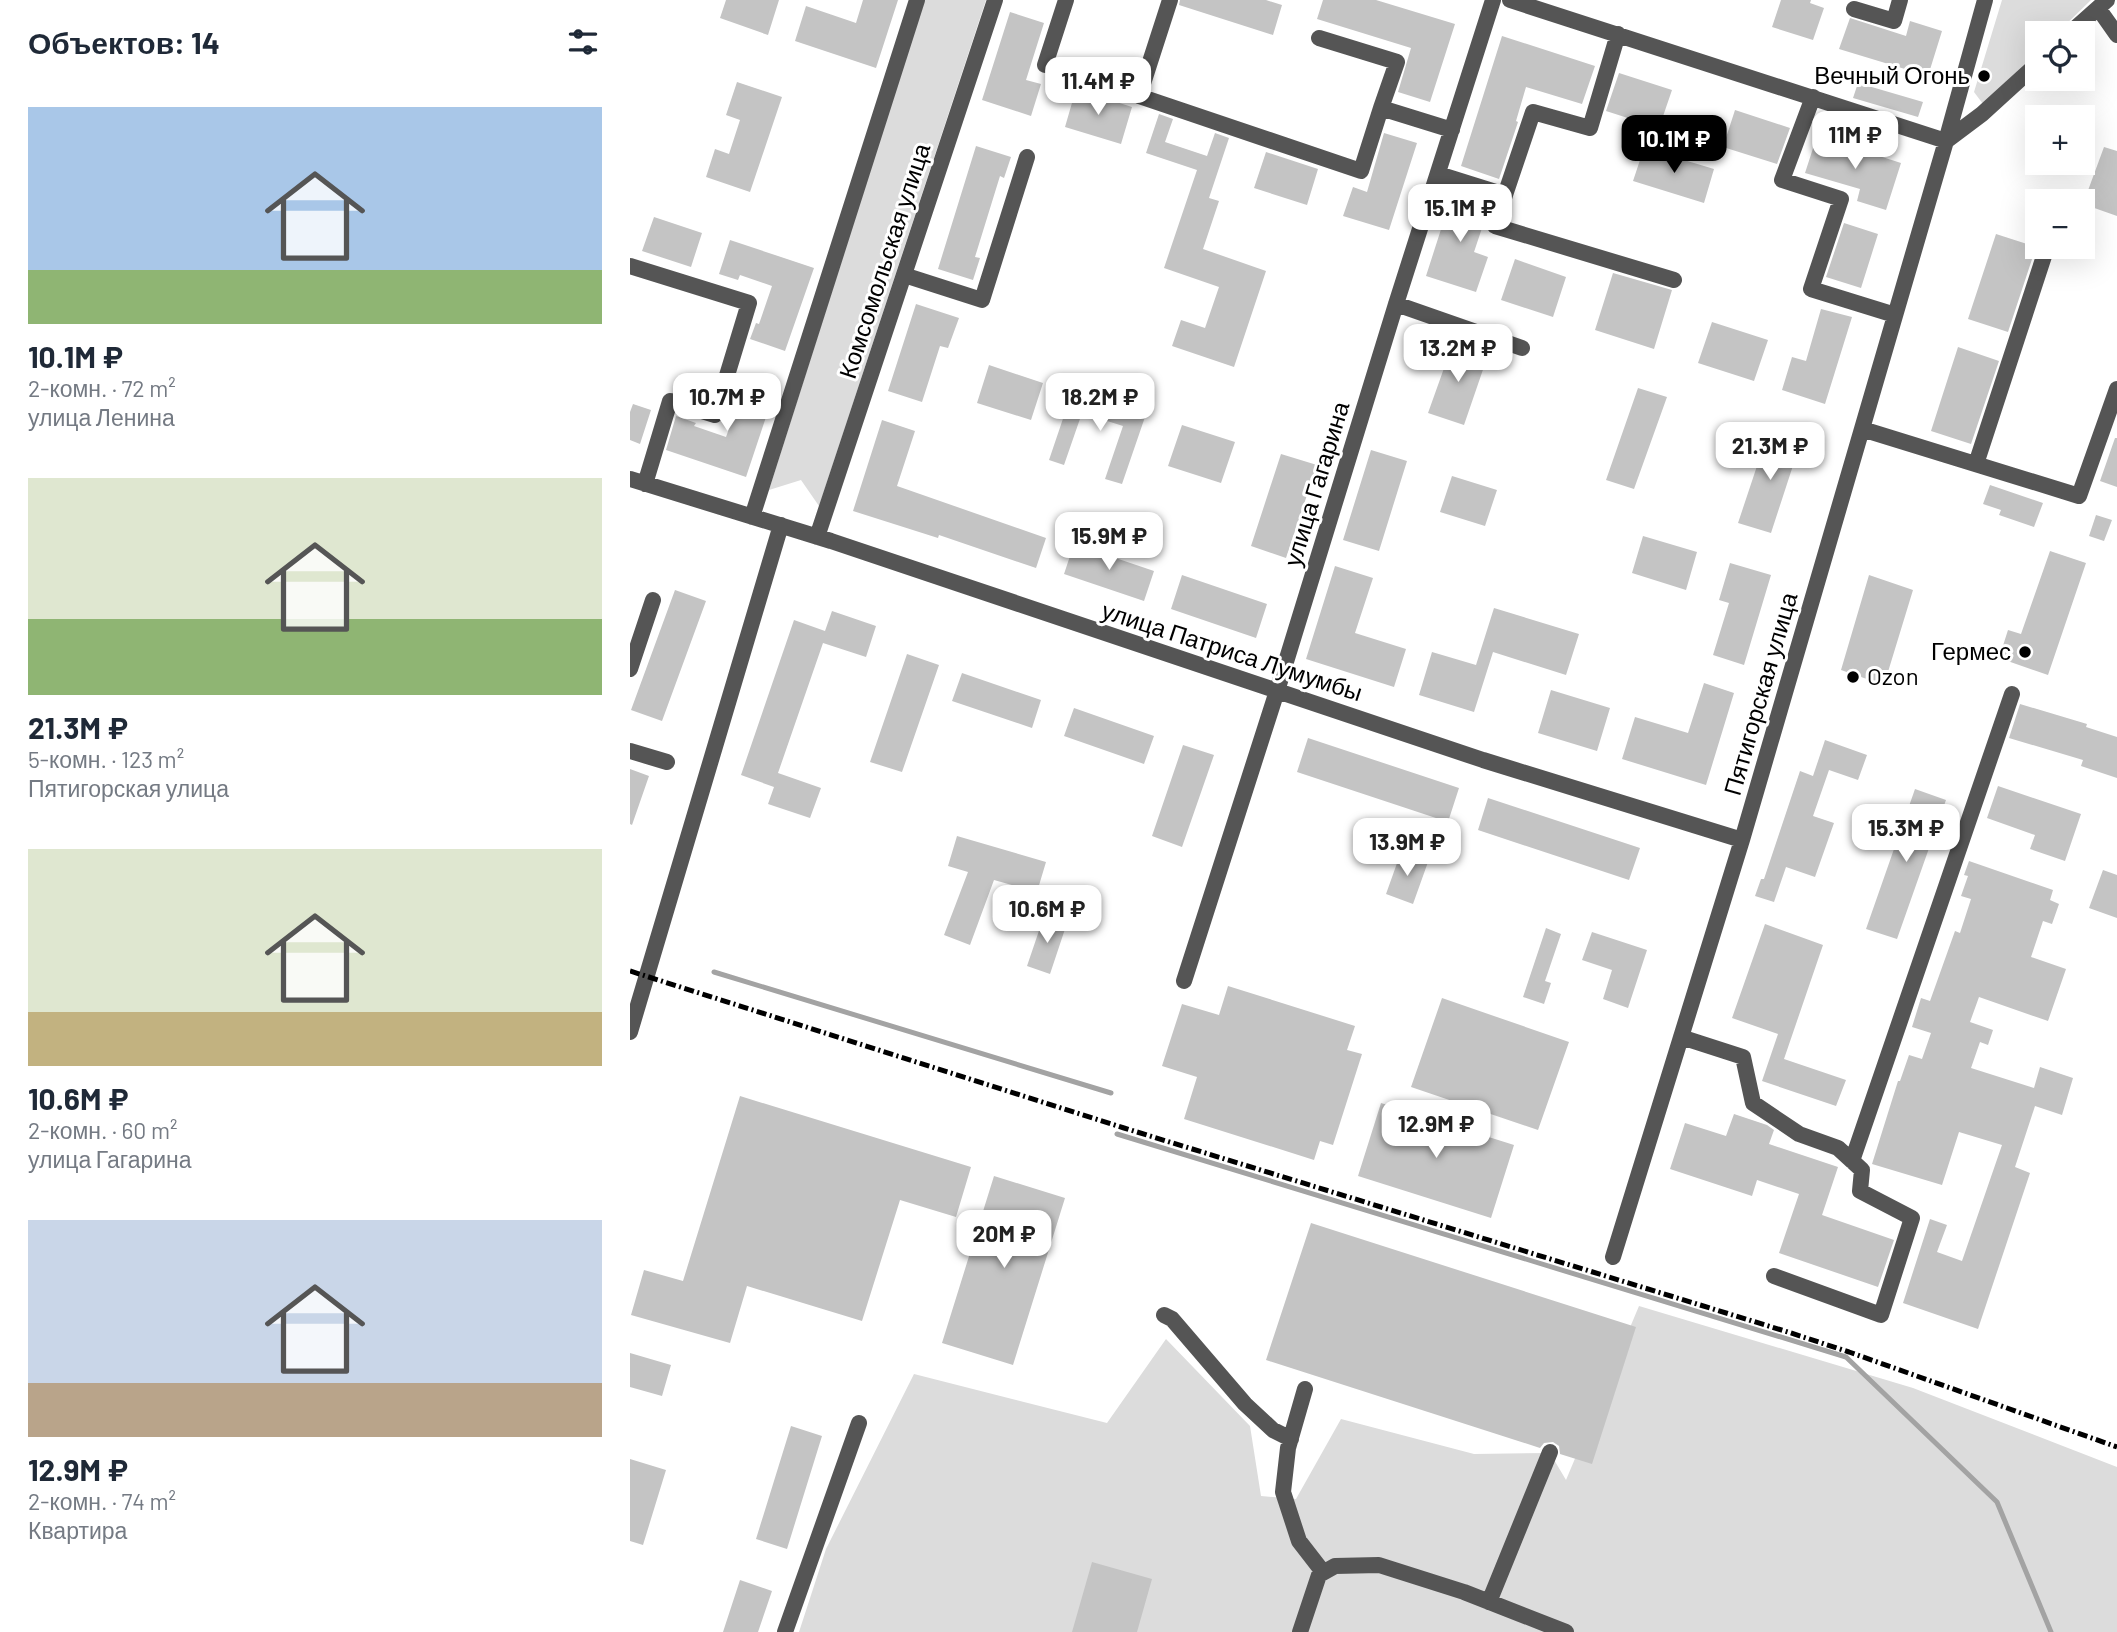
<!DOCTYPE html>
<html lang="ru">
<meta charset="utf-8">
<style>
:root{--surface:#fff;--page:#f6f6f7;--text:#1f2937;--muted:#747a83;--accent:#000}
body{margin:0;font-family:Barlow,sans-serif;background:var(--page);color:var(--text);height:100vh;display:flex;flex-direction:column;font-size:26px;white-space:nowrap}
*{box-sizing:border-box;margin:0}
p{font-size:23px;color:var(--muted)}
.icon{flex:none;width:38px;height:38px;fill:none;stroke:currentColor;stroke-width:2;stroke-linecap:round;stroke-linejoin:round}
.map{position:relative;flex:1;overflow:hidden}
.panel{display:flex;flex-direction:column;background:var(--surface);width:630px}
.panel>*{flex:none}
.controls{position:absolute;left:1395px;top:21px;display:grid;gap:14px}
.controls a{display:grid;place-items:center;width:70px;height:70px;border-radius:0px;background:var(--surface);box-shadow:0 7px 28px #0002;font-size:35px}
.price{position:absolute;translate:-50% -60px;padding:0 16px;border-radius:14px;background:#fff;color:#222;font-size:23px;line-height:46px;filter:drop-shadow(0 2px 4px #0008)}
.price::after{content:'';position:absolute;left:50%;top:42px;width:21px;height:16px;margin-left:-10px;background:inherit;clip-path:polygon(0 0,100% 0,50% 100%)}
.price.selected{background:var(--accent);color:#fff}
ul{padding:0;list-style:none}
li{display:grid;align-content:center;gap:14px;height:371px;padding:0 28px}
li span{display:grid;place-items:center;height:217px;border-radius:0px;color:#555}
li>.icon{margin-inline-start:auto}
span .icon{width:126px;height:126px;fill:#fffc;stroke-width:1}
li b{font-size:30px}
h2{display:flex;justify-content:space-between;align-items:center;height:84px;padding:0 28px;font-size:30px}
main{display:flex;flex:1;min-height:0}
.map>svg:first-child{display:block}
</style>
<main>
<section class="panel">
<h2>Объектов: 14<svg class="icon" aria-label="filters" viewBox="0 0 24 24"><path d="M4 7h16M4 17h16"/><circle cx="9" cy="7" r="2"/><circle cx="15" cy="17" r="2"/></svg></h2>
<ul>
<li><span style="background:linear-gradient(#a9c7e8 75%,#8fb573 0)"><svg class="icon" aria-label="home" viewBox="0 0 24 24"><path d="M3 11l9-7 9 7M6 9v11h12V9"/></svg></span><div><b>10.1M ₽</b><p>2-комн. · 72 m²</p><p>улица Ленина</p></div></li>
<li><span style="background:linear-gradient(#dfe7d0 65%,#8fb573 0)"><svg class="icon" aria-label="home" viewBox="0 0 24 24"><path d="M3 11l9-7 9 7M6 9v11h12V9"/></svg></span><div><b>21.3M ₽</b><p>5-комн. · 123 m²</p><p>Пятигорская улица</p></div></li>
<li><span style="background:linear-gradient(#dfe7d0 75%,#c2b280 0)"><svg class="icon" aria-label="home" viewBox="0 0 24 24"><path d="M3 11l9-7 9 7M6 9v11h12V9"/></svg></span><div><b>10.6M ₽</b><p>2-комн. · 60 m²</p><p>улица Гагарина</p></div></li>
<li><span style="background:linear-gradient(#c9d6e8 75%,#b9a48a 0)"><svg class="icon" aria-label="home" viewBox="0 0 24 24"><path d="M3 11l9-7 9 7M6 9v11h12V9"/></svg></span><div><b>12.9M ₽</b><p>2-комн. · 74 m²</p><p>Квартира</p></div></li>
</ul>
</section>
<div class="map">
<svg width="1487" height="1632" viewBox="0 0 1487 1632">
<rect width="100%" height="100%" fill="#fff"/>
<!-- green -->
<path fill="#dcdcdc" d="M294,0H356L189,506L171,480L139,490Z
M1372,0H1461L1427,33H1407V52L1353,104L1344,92Z
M1009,1306L1283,1388L1487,1467V1632H169L196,1549L284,1374L477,1423L536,1339L620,1426L631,1496L666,1499L711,1419L844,1454L920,1453L936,1480Z"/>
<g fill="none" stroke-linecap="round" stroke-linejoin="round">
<!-- stream -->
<path stroke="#a3a3a3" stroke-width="5" d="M84,972L481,1093
M487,1134L1216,1357L1367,1502L1421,1632"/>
</g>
<!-- building -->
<path fill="#c4c4c4" d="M96,0H149L138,35L90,18Z
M233,0H268L246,68L165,41L176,6L226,23Z
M550,0H636L652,5L643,35L549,5Z
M693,0H746L825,24L800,102L768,92L781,48L687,19Z
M1151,0H1181L1180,3L1194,8L1183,40L1142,27Z
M380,12L414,23L396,80L411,84L401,116L352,100Z
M1220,18L1276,36L1280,21L1312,31L1298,76L1209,49Z
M872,36L965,66L952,104L896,87L886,121L888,122L869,179L831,166Z
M989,73L1042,90L1029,128L976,111Z
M107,82L152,97L120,192L76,177L85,149L99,154L110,120L96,115Z
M1228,83L1293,102L1288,117L1223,98Z
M446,89L502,107L491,144L435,127Z
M1105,110L1160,128L1147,164L1093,147Z
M529,114L543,119L535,142L577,156L585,133L599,138L579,198L589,201L573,249L636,271L604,367L542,346L551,320L575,328L589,287L534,268L567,170L516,153Z
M754,133L787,143L759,230L713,216L723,187L737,192Z
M1187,136L1271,163L1256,210L1227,201L1230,189L1175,173Z
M346,146L381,157L374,178L370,176L345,257L350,258L343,280L308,269Z
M1474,147L1487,151V216L1453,204Z
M1014,148L1084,169L1074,203L1003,181Z
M636,152L688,169L677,205L624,188Z
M823,192L860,204L844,252L858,257L846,292L796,276Z
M24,217L72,233L61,267L12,251Z
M1214,223L1248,234L1231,288L1196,277Z
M1366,234L1406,247L1378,332L1338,319Z
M100,240L184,268L155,351L120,339L126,323L129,324L142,286L110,275L108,280L89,274Z
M885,259L936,277L923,317L871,300Z
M983,273L1042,290L1024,349L965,330Z
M286,304L329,318L318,348L310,346L292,402L258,391Z
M1191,309L1222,317L1195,404L1152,390L1162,357L1176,361Z
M1082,322L1138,340L1124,381L1068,363Z
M823,343L858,355L834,425L798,413Z
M1328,347L1369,361L1341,444L1301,431Z
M359,365L413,383L401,420L347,403Z
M111,379L145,390L116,477L36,450L46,416L66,423L64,426L96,437L110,398L106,396Z
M1008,388L1037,397L1004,489L976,480Z
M442,392L515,417L492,484L475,479L493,426L452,413L434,465L419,460Z
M3,404L21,410L10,444L0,440V412Z
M252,420L285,431L267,486L416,538L406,568L309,535L308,538L223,511Z
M552,425L605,442L591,483L538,466Z
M1139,430L1171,441L1141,533L1108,523Z
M1485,438H1487V487L1470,481Z
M741,450L777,461L749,551L713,540Z
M651,454L687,465L656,558L621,546Z
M822,476L867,490L855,526L810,512Z
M1360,485L1413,503L1404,527L1369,515L1371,510L1353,504Z
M1466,515L1482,520L1474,541L1459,536Z
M1013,536L1067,552L1056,590L1002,573Z
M444,544L524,571L514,601L434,574Z
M1420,551L1456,563L1418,675L1369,658L1378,630L1391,634Z
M1100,563L1141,575L1114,665L1083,655L1099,603L1089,600Z
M705,566L743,578L725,633L776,649L764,687L676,659Z
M552,575L637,604L626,638L541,609Z
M1239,575L1283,590L1254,685L1211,670Z
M45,590L76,601L32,721L1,710Z
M864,608L949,634L936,675L863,652L844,712L789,695L802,652L846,665Z
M202,611L246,626L236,657L193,643L148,773L191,788L180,818L138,804L144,787L111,775L164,620L195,631Z
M277,654L309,665L272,772L240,762Z
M332,673L411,700L402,728L322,701Z
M1074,683L1104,693L1076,785L992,759L1005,717L1058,733Z
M921,690L980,708L967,751L908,733Z
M1390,704L1457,724L1456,727L1487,737V778L1451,766L1453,760L1379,738Z
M444,708L524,736L514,764L434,736Z
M678,738L829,788L818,822L667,772Z
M1195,740L1237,755L1228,780L1199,770L1183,816L1204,823L1185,877L1156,867L1144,902L1125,896L1131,879H1134L1170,771L1183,776Z
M553,745L584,755L552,847L522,836Z
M0,769L19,776L2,825L0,824Z
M1368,786L1451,814L1435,861L1400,849L1405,835L1357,818Z
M1285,789L1316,800L1267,939L1236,929Z
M858,798L1010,848L999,880L848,830Z
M327,836L416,862L407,892L364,880L340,945L314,935L338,872L318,866Z
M771,852L798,862L783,904L756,894Z
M1339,861L1423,890L1420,900L1429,904L1422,924L1413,921L1401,957L1436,969L1418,1021L1349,997L1340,1022L1363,1030L1358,1045L1350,1042L1341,1068L1404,1088L1410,1067L1443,1078L1432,1115L1405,1106L1385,1167L1400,1173L1348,1329L1273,1303L1300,1219L1317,1225L1307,1252L1332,1261L1372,1145L1329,1132L1312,1185L1242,1164L1268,1081H1270L1279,1055L1292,1059L1301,1033L1282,1027L1291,998L1300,1001L1325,931L1330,933L1341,899L1331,896L1338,876L1334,875Z
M1473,870L1487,875V918L1459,908Z
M414,916L437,923L420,974L397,966Z
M1135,924L1193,945L1154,1059L1216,1080L1206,1106L1132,1081L1148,1034L1102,1018Z
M916,928L931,934L915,981L921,983L914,1004L893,997Z
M962,932L1017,950L998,1008L973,999L982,970L952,960Z
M598,986L725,1026L717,1050L732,1054L703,1145L690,1141L684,1160L554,1119L567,1077L532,1066L552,1004L589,1015Z
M812,998L939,1042L908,1130L781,1087Z
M110,1096L341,1167L326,1217L270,1200L232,1321L117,1286L100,1343L1,1315L14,1270L53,1281Z
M751,1103L884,1145L861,1218L728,1176Z
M1104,1114L1137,1125L1144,1130L1139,1144L1208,1167L1192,1215L1264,1240L1248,1287L1149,1253L1169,1194L1127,1180L1122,1196L1040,1169L1055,1123L1096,1136Z
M364,1176L435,1198L383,1365L312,1343Z
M681,1223L1006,1327L962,1464L930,1454L929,1446L923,1442L914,1443L910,1448L636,1360Z
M0,1353L41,1365L32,1396L0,1387Z
M161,1426L192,1436L157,1549L126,1539Z
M0,1459L36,1470L13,1545L0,1541Z
M462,1562L522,1579L507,1632H442Z
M110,1580L142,1591L128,1632H93Z"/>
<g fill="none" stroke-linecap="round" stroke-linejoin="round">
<!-- minor -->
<path stroke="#555" stroke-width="16" d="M540,0L509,96L731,171L751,108L822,130
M880,0L1316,141
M1468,8L1487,35
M1224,9L1264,21L1270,0
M1440,33L1477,0
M689,38L767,62L751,108
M415,65L436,0
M1183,97L1152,180L1211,199L1181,289L1265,315
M1316,141L1352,114L1407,64
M808,174L875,195L865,226L1044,280
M875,195L903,112L960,128L988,34
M0,266L119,303L85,415L40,401L15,484
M274,275L352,300L397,157
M766,304L892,348
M1232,429L1449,496L1487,389
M1346,464L1417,247
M0,479L201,541L853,760L1112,840
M122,517L287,0
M187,537L365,0
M0,669L23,600
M0,751L37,762
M554,981L647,691L766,304L863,0
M0,1032L151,525
M1051,1037L1113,1057L1123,1103L1169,1134L1208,1148L1232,1170L1230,1191L1282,1218L1251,1315L1144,1276
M1222,1161L1382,694
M983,1257L1112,840L1316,141L1355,0
M534,1315L542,1319L615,1404L643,1430L661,1439
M675,1389L658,1448L653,1492L669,1541L693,1572
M859,1602L920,1452
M155,1632L229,1423
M670,1632L689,1575L705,1566L749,1565L834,1592L936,1632"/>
<!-- rail -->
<path stroke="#000" stroke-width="5" stroke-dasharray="10 3.5 2 3.5" stroke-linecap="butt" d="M0,971L494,1128L1158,1332L1219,1352L1487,1447"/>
</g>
<!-- markers -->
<g fill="#000" stroke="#fff" stroke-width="2.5">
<circle cx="1354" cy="76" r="7"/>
<circle cx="1395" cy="652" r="7"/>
<circle cx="1223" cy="677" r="7"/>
</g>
<g text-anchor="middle" stroke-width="6" stroke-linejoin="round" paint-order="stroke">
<!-- poi labels -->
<g font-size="24" fill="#000" stroke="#fff" text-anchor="end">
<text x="1340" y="84">Вечный Огонь</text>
<text x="1381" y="660">Гермес</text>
<text x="1237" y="685" text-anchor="start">Ozon</text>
</g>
<!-- street labels -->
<g font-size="24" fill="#000" stroke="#fff">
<text transform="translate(255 261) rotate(-72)" y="8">Комсомольская улица</text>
<text transform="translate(687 484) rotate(-73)" y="8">улица Гагарина</text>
<text transform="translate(602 652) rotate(18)" y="8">улица Патриса Лумумбы</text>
<text transform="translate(1131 694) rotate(-74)" y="8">Пятигорская улица</text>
</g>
</g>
</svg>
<div class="controls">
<a><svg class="icon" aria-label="locate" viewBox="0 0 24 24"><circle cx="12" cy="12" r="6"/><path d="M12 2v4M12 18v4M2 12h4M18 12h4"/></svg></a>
<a>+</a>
<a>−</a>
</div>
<b class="price" style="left:468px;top:117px">11.4M ₽</b>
<b class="price" style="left:1225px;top:171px">11M ₽</b>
<b class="price selected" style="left:1044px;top:175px">10.1M ₽</b>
<b class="price" style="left:830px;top:244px">15.1M ₽</b>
<b class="price" style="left:828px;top:384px">13.2M ₽</b>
<b class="price" style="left:97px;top:433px">10.7M ₽</b>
<b class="price" style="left:470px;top:433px">18.2M ₽</b>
<b class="price" style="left:1140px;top:482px">21.3M ₽</b>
<b class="price" style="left:479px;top:572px">15.9M ₽</b>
<b class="price" style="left:1276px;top:864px">15.3M ₽</b>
<b class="price" style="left:777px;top:878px">13.9M ₽</b>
<b class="price" style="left:417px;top:945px">10.6M ₽</b>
<b class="price" style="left:806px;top:1160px">12.9M ₽</b>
<b class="price" style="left:374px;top:1270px">20M ₽</b>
</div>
</main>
